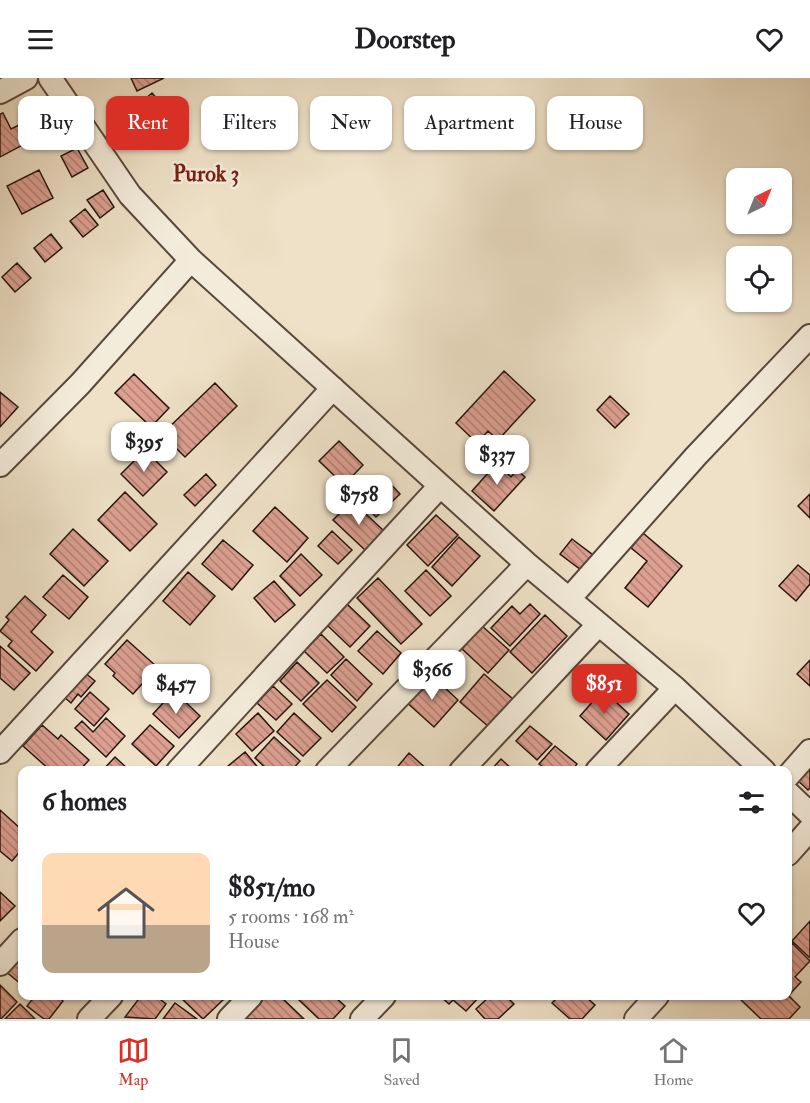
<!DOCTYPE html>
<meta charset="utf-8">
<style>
:root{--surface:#fff;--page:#f2f2f2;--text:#202124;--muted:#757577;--line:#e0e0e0;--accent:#d93025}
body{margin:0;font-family:"IM FELL Double Pica",serif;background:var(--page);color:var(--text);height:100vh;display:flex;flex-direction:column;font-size:22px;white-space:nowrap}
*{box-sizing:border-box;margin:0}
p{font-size:20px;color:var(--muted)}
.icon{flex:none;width:33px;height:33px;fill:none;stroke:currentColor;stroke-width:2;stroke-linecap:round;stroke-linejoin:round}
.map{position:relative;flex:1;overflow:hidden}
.side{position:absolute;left:18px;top:688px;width:774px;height:234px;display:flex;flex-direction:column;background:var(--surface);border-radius:12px;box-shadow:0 2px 4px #0004}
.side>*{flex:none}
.hud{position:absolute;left:18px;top:18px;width:774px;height:54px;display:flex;gap:12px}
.needle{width:39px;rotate:43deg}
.fabs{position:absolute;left:726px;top:90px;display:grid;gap:12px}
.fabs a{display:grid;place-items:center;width:66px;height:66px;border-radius:12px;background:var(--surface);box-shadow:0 2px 4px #0004;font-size:30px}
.price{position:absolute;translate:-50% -51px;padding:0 14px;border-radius:12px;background:#fff;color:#222;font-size:20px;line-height:39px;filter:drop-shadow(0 2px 3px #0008)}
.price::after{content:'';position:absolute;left:50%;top:36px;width:18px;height:14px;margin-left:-9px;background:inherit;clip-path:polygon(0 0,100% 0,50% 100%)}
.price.active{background:var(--accent);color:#fff}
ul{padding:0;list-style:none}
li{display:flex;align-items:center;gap:18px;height:150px;padding:0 24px}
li+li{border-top:2px solid var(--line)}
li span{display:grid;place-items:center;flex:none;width:168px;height:120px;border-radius:12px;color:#555}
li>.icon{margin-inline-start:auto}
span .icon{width:72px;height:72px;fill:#fffc;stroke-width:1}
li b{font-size:26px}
h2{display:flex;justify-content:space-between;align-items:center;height:72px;padding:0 24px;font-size:26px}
.chip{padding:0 21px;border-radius:12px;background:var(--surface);box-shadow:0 2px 4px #0004;font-size:21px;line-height:54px}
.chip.active{background:var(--accent);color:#fff}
header{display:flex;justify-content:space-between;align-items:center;height:78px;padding:0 24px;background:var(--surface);font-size:27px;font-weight:800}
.dock{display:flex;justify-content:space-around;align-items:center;height:84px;border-top:2px solid var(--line);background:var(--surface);font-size:16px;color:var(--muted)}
.dock a{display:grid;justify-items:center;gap:3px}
.dock .active{color:var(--accent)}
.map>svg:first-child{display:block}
</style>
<header><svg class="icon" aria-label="menu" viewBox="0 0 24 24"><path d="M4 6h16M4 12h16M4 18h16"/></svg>Doorstep<svg class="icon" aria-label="heart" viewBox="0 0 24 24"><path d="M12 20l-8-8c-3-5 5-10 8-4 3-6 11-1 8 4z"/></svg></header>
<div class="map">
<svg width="810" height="941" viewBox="0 0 810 941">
<defs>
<pattern id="building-back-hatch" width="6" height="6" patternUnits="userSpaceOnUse" patternTransform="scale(1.5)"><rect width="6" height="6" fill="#dc9f91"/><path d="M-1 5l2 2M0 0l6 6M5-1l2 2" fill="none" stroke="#b28075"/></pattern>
</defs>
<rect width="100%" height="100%" fill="#eee1c7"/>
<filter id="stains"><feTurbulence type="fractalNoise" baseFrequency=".00333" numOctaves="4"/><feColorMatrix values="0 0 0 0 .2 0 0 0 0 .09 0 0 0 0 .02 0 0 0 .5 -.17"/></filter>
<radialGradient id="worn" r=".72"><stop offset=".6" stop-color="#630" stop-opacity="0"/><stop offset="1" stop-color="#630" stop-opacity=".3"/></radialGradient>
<!-- building -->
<path fill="url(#building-back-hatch)" stroke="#27150f" stroke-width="1.5" d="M131,0H164L137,13Z
M152,15L172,38L146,59L128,36Z
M3,35L11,51L25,44L34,61L0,79V36Z
M77,70L88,90L72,99L61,78Z
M39,92L53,120L22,136L7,108Z
M103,112L114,129L100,140L87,122Z
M85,131L98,147L83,159L70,143Z
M51,156L62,170L45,184L34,170Z
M17,185L31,200L15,214L2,199Z
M504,293L535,322L498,362L488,353L477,365L456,345Z
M134,296L169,330L151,349L115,315Z
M215,305L237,328L185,379L162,356Z
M0,314L18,329L0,349Z
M610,318L629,336L615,350L597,332Z
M339,363L363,387L344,407L319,383Z
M145,372L167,394L143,418L121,396Z
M497,385L511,399L517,392L525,399L494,433L472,413Z
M206,396L216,407L195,428L184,417Z
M385,400L400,416L376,439L361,423Z
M125,414L157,446L130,473L98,442Z
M810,416V440L798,428Z
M352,423L384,453L365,472L333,442Z
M275,429L308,460L287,484L253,453Z
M436,437L458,457L428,488L407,467Z
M73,451L108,483L84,508L50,476Z
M332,453L352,472L338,486L318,468Z
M643,455L682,488L648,529L625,510L647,483L631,470Z
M459,459L480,478L452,508L432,489Z
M572,461L593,477L581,492L560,476Z
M223,462L253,487L232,512L202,486Z
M301,476L322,497L300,518L280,498Z
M798,487L810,497V506L796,523L779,508Z
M426,492L451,518L430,538L405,513Z
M188,494L215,518L190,547L163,523Z
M63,497L88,519L69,541L43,519Z
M378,500L422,546L401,566L357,520Z
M274,503L295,527L275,544L254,520Z
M25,518L46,537L31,554L53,574L36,593L8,568L12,563L0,553L9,542L6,539Z
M347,526L370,548L350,569L327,547Z
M530,526L540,536L510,568L491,550L512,528L520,536Z
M545,537L567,558L532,595L510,574Z
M482,548L509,572L488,595L462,571Z
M377,553L401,575L383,596L358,573Z
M321,556L344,579L327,595L304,573Z
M127,562L157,589L133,616L113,598L115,595L105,586Z
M0,568L30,595L14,612L0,600Z
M346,581L372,606L357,623L331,597Z
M810,582V608L797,596Z
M297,584L319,605L301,623L280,603Z
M84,594L95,603L81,619L78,616L71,625L63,618Z
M484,596L513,621L489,649L460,624Z
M431,597L458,622L434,649L404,622Z
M327,602L356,629L332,654L303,626Z
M273,608L292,626L276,642L257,625Z
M603,612L629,636L606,662L580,638Z
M174,613L200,638L179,660L153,636Z
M90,614L109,631L94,648L75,631Z
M258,635L274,653L252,673L236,656Z
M294,635L321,660L303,678L277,654Z
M106,640L125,658L106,679L75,650L82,643L93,654Z
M42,647L58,661L61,657L89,682L79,693H51L23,668Z
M150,647L174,668L156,688L132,666Z
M530,648L552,666L537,682L516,663Z
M274,659L300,683L291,693H269L255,680Z
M555,668L577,686L572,693H548L539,686Z
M245,674L261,693H222Z
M409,675L429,693H394Z
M810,675V710L808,712L794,699Z
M115,679L130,693H102Z
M501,681L514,693H490Z
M0,732L22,752V771L12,783L0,773Z
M0,814L15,828L0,843Z
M810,843V880L792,863Z
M792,865L810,883L795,899L801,904L789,917L788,869Z
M22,878V907L4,892Z
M0,907L17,924L1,941H0Z
M788,917L800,929L789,941H761L741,922L745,918Z
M35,918H57L63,923L49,941H44L27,928Z
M141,918H156L166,926L155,941L125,939Z
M179,918H220L223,922L203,941Z
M265,918H280L304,941H246L245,939Z
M303,918H334L345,928L333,941H319L299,922Z
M440,918H480L466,933L453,922L449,926Z
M490,918H506L514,926L498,941H485L476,931Z
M559,918H585L595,927L582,941H570L552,925Z
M175,925L197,941H163Z
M20,926L35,941H5Z"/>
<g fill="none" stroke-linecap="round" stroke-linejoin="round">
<!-- street casing -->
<g stroke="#59483d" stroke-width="26">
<path id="street" d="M50,0L130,117L191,182L527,486L675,610L764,693
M0,14L26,0
M0,387L80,306L191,182
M569,521L696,378L810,258
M0,674L333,310
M178,693L440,408
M327,693L527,486
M461,693L598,547
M597,693L675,610
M788,698L810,673
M788,715L810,736
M788,776L810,751
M0,886L22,862
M89,941L111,918
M229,941L251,918
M362,941L384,918
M636,941L657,918"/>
</g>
<!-- street -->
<use href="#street" stroke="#f4ecdb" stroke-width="22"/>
</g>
<g text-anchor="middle" stroke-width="5" stroke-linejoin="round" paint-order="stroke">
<!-- neighbourhood labels -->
<g font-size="22" font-weight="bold" fill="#7a1f14" stroke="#f4ecdb">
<text x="206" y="103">Purok 3</text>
</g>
</g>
<rect width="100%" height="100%" filter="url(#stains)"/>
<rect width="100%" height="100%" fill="url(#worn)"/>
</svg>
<div class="fabs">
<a><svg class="needle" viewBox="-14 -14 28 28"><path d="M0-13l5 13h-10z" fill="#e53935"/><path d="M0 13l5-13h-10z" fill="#757577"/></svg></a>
<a><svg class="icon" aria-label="locate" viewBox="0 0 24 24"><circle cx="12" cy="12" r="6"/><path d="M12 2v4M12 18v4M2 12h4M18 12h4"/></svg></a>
</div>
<b class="price" style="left:144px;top:395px">$395</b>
<b class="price" style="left:497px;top:408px">$337</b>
<b class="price" style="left:359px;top:448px">$758</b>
<b class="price" style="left:432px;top:623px">$366</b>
<b class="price" style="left:176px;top:637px">$457</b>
<b class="price active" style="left:604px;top:637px">$851</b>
<div class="hud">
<a class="chip">Buy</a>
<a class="chip active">Rent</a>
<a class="chip">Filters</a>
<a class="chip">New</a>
<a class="chip">Apartment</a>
<a class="chip">House</a>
</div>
<section class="side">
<h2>6 homes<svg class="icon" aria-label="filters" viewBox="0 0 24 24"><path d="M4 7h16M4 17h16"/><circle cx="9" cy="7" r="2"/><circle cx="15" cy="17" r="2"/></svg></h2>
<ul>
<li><span style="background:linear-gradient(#ffd9b3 60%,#b9a48a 0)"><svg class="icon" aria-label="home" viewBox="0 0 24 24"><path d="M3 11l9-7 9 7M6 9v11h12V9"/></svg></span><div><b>$851/mo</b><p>5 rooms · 168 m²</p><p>House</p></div><svg class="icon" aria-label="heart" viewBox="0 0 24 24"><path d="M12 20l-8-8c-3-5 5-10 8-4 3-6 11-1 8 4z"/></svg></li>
</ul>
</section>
</div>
<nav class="dock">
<a class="active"><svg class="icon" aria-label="map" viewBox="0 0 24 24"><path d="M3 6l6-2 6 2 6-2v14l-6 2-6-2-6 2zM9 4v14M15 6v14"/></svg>Map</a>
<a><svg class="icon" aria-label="saved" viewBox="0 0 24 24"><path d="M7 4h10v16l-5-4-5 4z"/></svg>Saved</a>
<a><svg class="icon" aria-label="home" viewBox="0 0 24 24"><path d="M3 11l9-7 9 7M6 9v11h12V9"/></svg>Home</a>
</nav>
